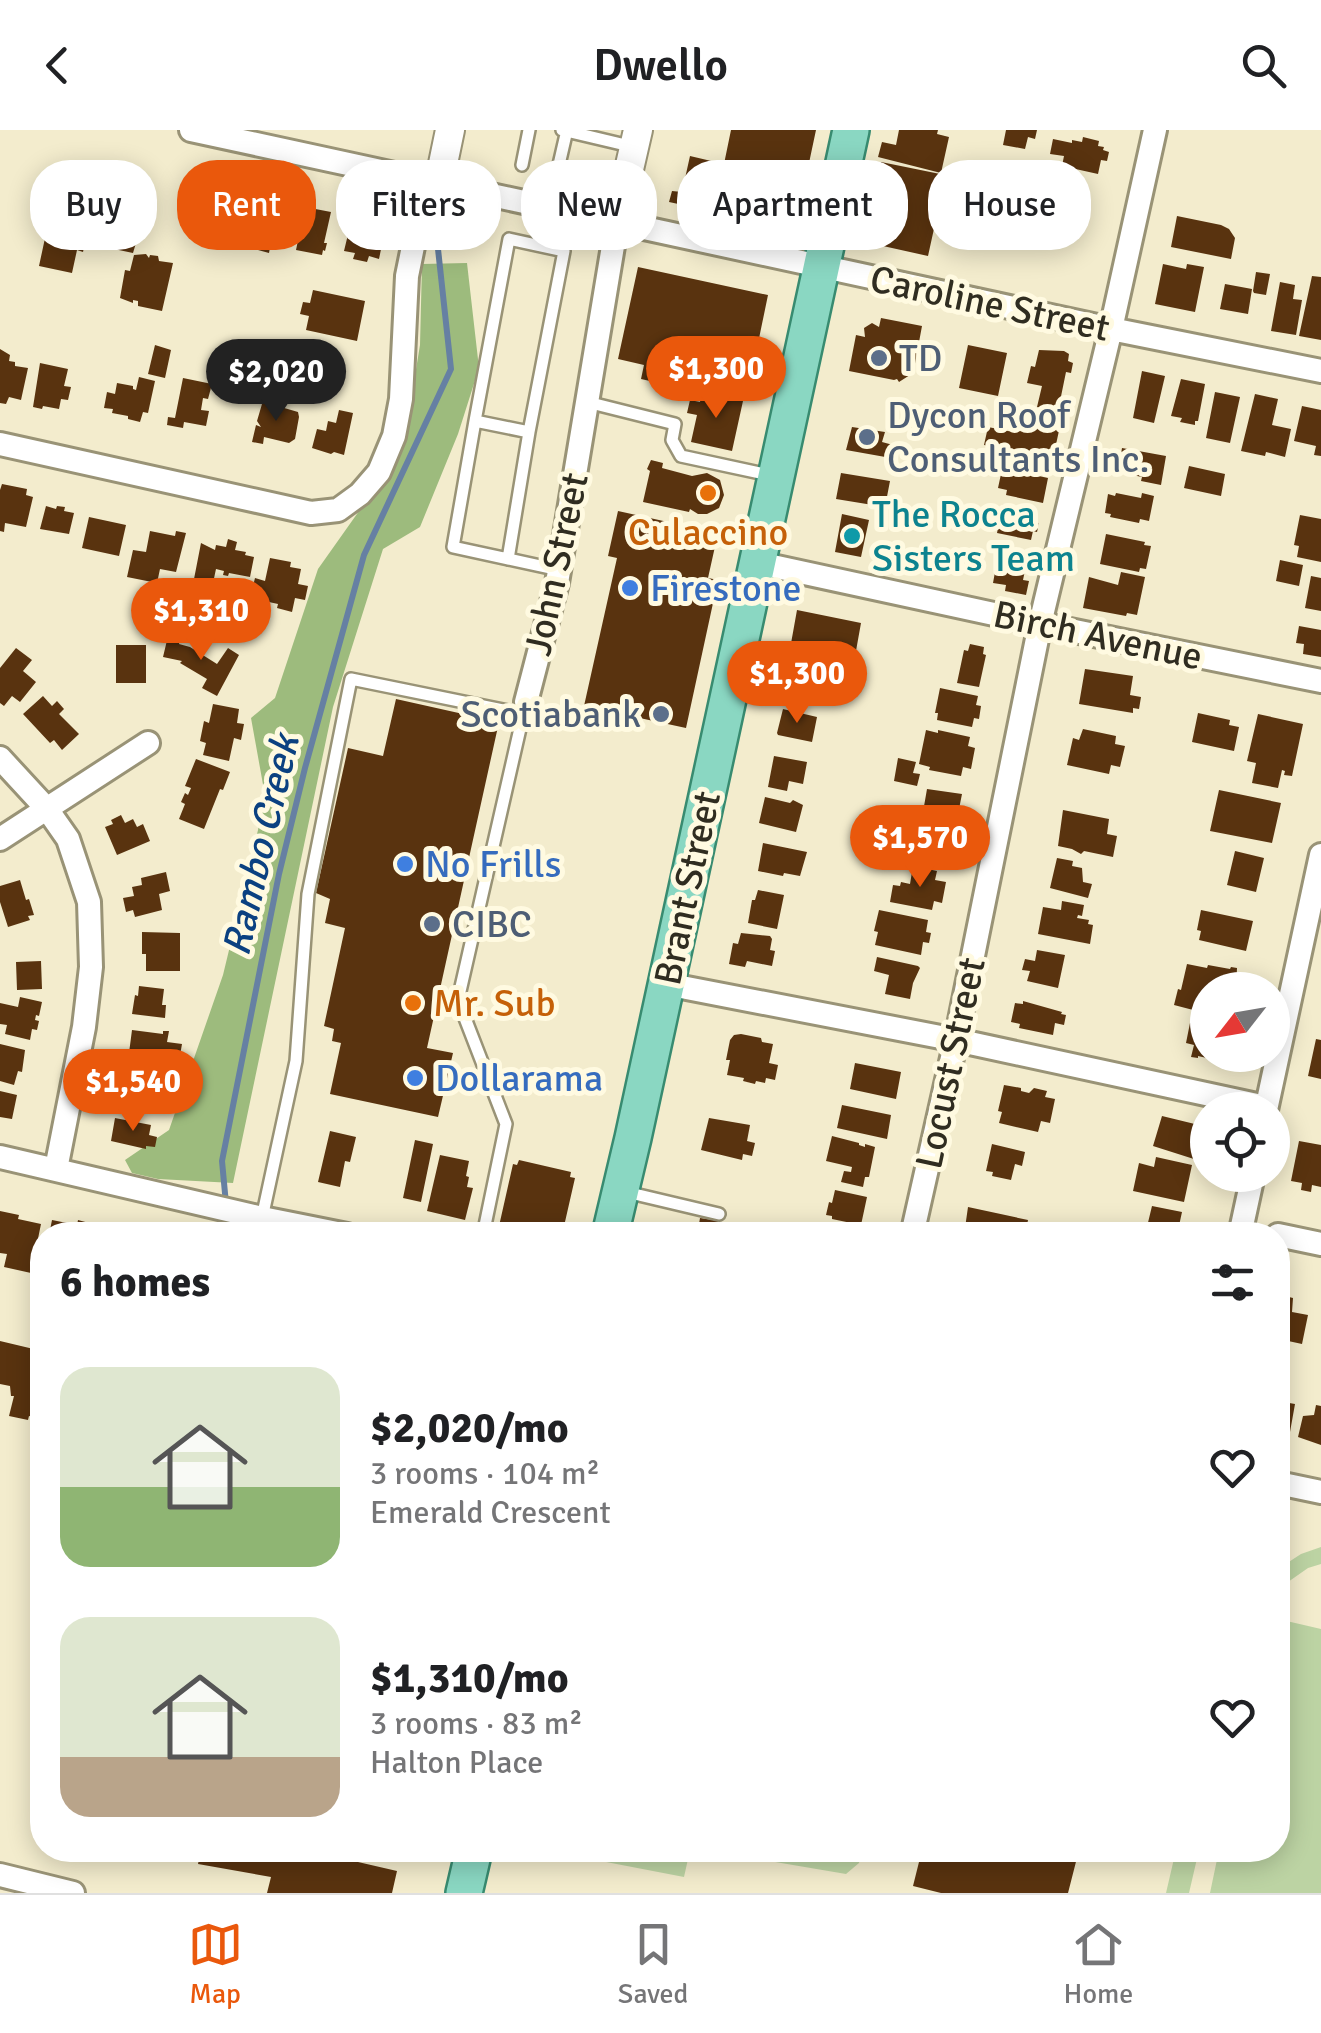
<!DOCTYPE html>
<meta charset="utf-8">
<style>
:root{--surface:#fff;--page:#f2f2f2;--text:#202124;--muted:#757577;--line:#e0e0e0;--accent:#ea580c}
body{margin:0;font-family:Signika,sans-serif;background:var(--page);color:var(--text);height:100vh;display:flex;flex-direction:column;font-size:38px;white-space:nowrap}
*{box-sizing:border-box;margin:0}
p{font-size:32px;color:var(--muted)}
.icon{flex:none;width:55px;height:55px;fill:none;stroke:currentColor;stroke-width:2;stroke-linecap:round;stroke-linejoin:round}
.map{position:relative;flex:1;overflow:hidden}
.panel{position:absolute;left:30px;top:1092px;width:1260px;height:640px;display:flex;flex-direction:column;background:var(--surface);border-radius:40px;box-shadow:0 5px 25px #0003}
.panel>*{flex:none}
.hud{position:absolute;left:30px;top:30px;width:1262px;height:90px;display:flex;gap:20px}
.needle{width:65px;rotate:239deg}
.fabs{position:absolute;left:1190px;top:842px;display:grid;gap:20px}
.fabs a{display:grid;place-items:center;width:100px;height:100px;border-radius:50%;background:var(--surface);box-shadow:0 5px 25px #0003;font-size:50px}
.price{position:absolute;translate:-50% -85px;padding:0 22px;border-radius:35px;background:var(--accent);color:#fff;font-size:32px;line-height:65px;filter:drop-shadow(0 2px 5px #0008)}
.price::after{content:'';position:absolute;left:50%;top:60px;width:30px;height:22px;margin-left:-15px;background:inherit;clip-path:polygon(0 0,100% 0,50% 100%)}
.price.selected{background:#222;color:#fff}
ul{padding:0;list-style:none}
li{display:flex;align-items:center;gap:30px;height:250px;padding:0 30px}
li span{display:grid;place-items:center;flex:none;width:280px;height:200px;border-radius:30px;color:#555}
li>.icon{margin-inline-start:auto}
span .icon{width:120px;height:120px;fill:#fffc;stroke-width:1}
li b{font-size:42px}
h2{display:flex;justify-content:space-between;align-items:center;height:120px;padding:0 30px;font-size:42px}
.chip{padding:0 35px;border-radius:40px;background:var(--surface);box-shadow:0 5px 25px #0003;font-size:35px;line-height:90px}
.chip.selected{background:var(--accent);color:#fff}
header{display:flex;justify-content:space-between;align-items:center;height:130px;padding:0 30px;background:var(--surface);font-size:45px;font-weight:600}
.tabs{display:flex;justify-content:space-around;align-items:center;height:140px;border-top:2px solid var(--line);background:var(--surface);font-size:28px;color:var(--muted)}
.tabs a{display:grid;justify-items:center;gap:5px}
.tabs .selected{color:var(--accent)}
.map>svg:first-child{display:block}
</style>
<header><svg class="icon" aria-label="back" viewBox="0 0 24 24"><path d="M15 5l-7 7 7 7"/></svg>Dwello<svg class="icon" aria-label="search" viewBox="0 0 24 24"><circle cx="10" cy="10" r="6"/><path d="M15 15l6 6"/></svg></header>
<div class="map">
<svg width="1321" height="1763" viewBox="0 0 1321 1763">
<rect width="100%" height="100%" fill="#f3eccd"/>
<!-- green -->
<path fill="#bcd3a3" d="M1321,1417V1434L1308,1438L1278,1459V1439L1301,1424Z
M1278,1489L1321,1499V1763H1210L1219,1720H1278Z
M570,1720H690L684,1747L575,1726Z
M734,1720H862L859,1733L846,1744L739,1726Z
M1176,1720H1199L1189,1763H1166Z"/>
<!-- forest -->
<path fill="#9dbb7d" d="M467,133L479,238L458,304L420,397L383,419L333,577L233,1053L158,1049L132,1043L125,1030L169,1000L223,845L258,700L264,660L251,588L275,568L318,439L364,374L408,288L420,215L422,134Z"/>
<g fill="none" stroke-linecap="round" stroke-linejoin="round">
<!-- stream -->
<path stroke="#6680a3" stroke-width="6" d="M226,1074L222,1031L279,744L305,638L364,425L451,239L438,119
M227,1086L229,1105"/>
</g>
<!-- building -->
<path fill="#59330f" d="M731,0H816L795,99L669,72L672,61L682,62L690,26L724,34Z
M899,0H938L937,4L949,7L941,43L878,27L882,12L896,15Z
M1006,0H1037L1035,9L1028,7L1025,19L1003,15Z
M1083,7L1099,11L1098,16L1104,17L1103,20L1109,22L1107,31L1101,30L1098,44L1062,36L1064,26L1050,24L1053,9L1072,13V10L1082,12Z
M881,32L950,46L944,77L939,76L928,126L865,112Z
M219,58L232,61L230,68L249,72L242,105L202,96L210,63L217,65Z
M266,76L287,82L284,103L280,107L279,113L271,112L269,123L258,120L260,110L252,108L260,77L265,79Z
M305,77L331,82L324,113H327L325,121L323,120L322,125L296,120Z
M120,82L141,87L139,96H141L133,123L114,119L115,114H113Z
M50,85L86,89L89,94L83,122L77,120L72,143L39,136Z
M1177,86L1221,95L1229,99L1235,108L1231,129L1171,117Z
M362,89L376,92L375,98L385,100L379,129L369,126L367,132L353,129L355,123L344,121L351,92L361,94Z
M146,124L149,128L150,125L158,126L159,131L173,133L162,181L138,176V171L133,170V173L120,168L125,140L130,141L134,125Z
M1163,134L1186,139L1187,134L1204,137L1195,182L1155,174Z
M638,137L768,165L756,223L682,207L674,247L670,246L668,255L641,249L644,235L618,229Z
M1256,142L1270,144L1266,165L1254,163L1253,161Z
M1312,146L1321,147V210L1299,206Z
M1280,152L1295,155L1293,169L1302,170L1296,205L1271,201Z
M1225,154L1252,159L1248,184L1220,179Z
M313,160L365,171L357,211L306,200L309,186L300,184L303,172L310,173Z
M881,188L922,196L914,239L911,240L913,243L899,252L897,249L894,250L849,241L856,205L865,207L864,198L872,193L879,197Z
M155,215L171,220L165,248L148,244Z
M968,215L1007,223L998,266L959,258Z
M0,219L10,225L9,231L15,232V236L28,238L21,270L9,267L6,274L0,273Z
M1039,220L1064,221L1069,224L1068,231L1073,233L1071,243L1066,242L1058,281L1037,277L1042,256L1027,253L1031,236L1035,237Z
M40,233L68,239L64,256L71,257L68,270L61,269L59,279L43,276L42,279L33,277Z
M1142,241L1165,246L1154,293L1133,288Z
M139,247L155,251L148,283L143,282L140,292L128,289V286L112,283L113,279L104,278L107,262L115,264L117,253L133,256V259L136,260Z
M183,248L212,254L208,269L203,268L201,280L209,281L206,296L184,292L183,298L167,295L168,287L175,288Z
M1181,249L1205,254L1198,291H1195V295L1180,292L1182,288L1171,286Z
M702,262L743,271L732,321L691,312L697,285L687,283L690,270L700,272Z
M1215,262L1240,267L1230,313L1206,308Z
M1255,264L1278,269L1272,295L1291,299L1285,327L1266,322L1265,326L1241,321Z
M267,273L298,282L299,287L295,309L289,313L264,307L263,314L252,312L256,295L261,297L257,291L262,274Z
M1302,276L1321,280V326L1314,325L1316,316L1294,311Z
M339,280L353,283L344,325L334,322L331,324L312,318L317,299L326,301L328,291L336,293Z
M1016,287L1060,296L1052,333L1007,324L1008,320L984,315L988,297L1013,302Z
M852,297L885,302L882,312L893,315L891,328L846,320Z
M1122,318L1166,326L1161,355L1141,351L1142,347L1118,342Z
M651,330L663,333L662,338L692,346L707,343L720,350L724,365L719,378L707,384H698L690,379L689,382L643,372L650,341L647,339Z
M1189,336L1225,344L1221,366L1184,358Z
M1011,340L1048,348L1043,373L1006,365L1007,360L998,358L1001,344L1010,346Z
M841,343L890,351L885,377L836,369Z
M2,354L27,359L26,365L33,367L26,397L5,393L4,402L0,401V360Z
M1116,363L1141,368L1142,363L1154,366L1149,391L1140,389L1139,393L1110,387L1111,384L1105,383L1108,364L1115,366Z
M1003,374L1035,381L1033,392L1039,393L1037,402L1033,401L1031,410L997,403Z
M46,376L56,379L57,376L65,377L64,381L74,383L69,404L40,399Z
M618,381L718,403L708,448L718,450L686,598L584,576L617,428L608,426Z
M842,384L869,390L861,427L835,422Z
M1300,385L1321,389V432L1297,427L1299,416L1294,415Z
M89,387L126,395L119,426L82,418Z
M150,401L175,406L176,401L186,403L176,442L160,439L157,453L127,447L133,420L146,422Z
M1106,404L1145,412L1144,415L1151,416L1146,439L1140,438L1139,442L1100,434Z
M228,409L237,412L235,420L246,422L245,425L254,427L250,447L229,443L228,446L223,445L224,441L216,439L213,453H199L194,449L201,413L215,420L216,415L226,417Z
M999,420L1028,426L1023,450L1029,451L1026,465L1005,461L1006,455L993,453Z
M270,428L291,432L290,437L301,439L298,454L308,456L305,470L295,468L292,482L277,478L278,474L250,468L255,448L265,451Z
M1280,430L1303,435L1299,456L1276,451Z
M1121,442L1145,447L1137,485L1127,483L1126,486L1083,478L1089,447L1118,455Z
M1311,446L1321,448V481L1305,478Z
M797,480L861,493L854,532L790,519Z
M1299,496L1321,500V527L1303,524L1304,514L1296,513Z
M169,502L181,504L179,514L190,517L217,534L228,518L239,525L217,566L202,558L207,549L180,533L182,531L163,527Z
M970,514L984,517L983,524L986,525L979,557L957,553L964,520L968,521Z
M116,515H146V553H116Z
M16,518L32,530L23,541L36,552L20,572L12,566L4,576L0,573V538Z
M801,530L842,539L838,560L818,556L815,571L796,567Z
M1085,539L1133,546L1130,565L1141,567L1139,579L1133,578V583L1079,574Z
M940,558L978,566L976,575L981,576L979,589L974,588L972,597L937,590L938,583H935Z
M43,566L52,576L57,571L64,579L59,584L79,604L62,620L54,610L50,613L23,584Z
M396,569L499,592L427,918L453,923L438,987L330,964L341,913L332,911L334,899L324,896L345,798L325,793L330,769L316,763L348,618L383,626Z
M213,574L239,579L237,593L244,594L241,610L234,608L229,631L203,625L206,613L200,611L204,591L209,593Z
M783,579L817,587L812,612L778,605L777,603Z
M1198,583L1230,590L1229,595L1239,597L1234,621L1192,612Z
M1258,584L1303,594L1292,646L1284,645L1285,641L1282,640L1278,658L1252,653L1256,633L1247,631Z
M1083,599L1116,606L1115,614L1125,616L1120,637L1111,635L1109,644L1067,635L1073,608L1079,610Z
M926,600L938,603V600L970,607L968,616L975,618L971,639L963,637L961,646L929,640L930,637L919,634Z
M774,626L807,632L803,654L789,651L787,661L768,657Z
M898,628L916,632L913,643L920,644L917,656L894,651Z
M196,629L230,642L223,660L220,659L204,699L179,689L185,674L181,672L185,663L188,665L191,658L185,656Z
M927,659L962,664L957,689L923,682Z
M1219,660L1281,673L1272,713L1210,701Z
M765,667L790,673L793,670L803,675L796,702L759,693Z
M1063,680L1109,689L1107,704L1117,706L1113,727L1084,721L1081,724L1072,719L1058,716Z
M121,685L125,693L133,689L137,697L143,694L150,711L117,725L105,697L113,694L111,690Z
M897,689L914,693L913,697L947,704L941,728L893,718L894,711H892Z
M763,713L807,722L800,746L784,743L783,746L758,741Z
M1235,721L1264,728L1256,762L1227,755Z
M1057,728L1073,731L1072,736L1082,738L1083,752L1092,754L1088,768L1050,758Z
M913,736L937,741L935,750L946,752L942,773L934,771L932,780L890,772L893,755L900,756L901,752L910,754Z
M166,742L170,761L159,764L162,780L135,787L133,780L126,782L123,768L134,766L132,757L142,755L141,748Z
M20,750L26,770L29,769L34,785L28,786L30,790L8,797L0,772V756Z
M758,760L784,765L777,799L748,793L752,770H755Z
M1062,771L1084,775L1082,786L1078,785L1077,788L1089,790L1088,794L1093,795L1090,814L1038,804L1043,777L1061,780Z
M879,780L928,790L926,802L931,803L929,813L923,812L921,825L875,815L878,802L874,801Z
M1201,780L1253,791L1246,821L1199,810L1201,801L1197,800Z
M142,802L180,803V841H146V824H142Z
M741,803L770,806L772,809L770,820L775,821L772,836L747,831L745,837L729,834L733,813L738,814Z
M1037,820L1065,825L1058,858L1027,851L1030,841L1022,840L1025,829L1035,831Z
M877,827L918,836L920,838L913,853L910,869L885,864L889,845L874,841Z
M41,831L42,859L17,860L16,832Z
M1187,834L1207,838L1208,835L1230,839L1231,837L1237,838L1236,860H1208V881L1198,879L1197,881L1174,875L1178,859L1181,860Z
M139,856L164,859L162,875H166L165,888L132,884L135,865L138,866Z
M20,867L42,872L39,886L36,885L35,890L39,891L37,900L32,899L30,910L5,904L7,895L0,894V873L18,877Z
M1023,871L1062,882L1061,884L1066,885L1064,895L1055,893L1053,905L1019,898L1020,894L1011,892L1015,873L1023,874Z
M1190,893L1208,897V925H1218L1211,929L1198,926V928L1191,927L1194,915L1186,913Z
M132,900L163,904V901H169L167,912L182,914L179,931L129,923Z
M741,904L761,908L762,912L773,914L769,933L778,935L775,950L766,948L765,953L756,951L755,954L743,951L744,948L727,945L730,930H726L730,910L734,905Z
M1316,909L1321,910V949L1308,946Z
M0,914L25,920L22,942L18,941L14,955L0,951Z
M855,933L901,942L896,969L850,959Z
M128,951L154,956L148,984L119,978Z
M1004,955L1021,958V961L1029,963L1034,958L1047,961L1045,967L1055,969L1050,993L1041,991L1038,1002L999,993L1002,982L998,981Z
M0,961L17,965L12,989L0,987Z
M842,975L891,985L887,1009L837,998Z
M1162,986L1203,996L1200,1007H1203L1197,1030L1153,1016Z
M115,988L151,995L149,1005L157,1007L155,1017L146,1016V1019L111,1011Z
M709,988L750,995L747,1011L755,1013L752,1026L743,1024L742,1030L701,1020Z
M330,1001L356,1007L350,1032L345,1031L340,1057L318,1052Z
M832,1006L859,1013V1015L865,1017V1014L875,1017L869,1047H865L863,1057L841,1052L844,1041L851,1042L852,1037L826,1031Z
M415,1010L433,1014L421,1072L403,1068Z
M1299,1011L1321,1015V1057L1312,1055L1311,1062L1301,1060L1302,1053L1291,1051Z
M992,1014L1025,1022L1022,1036L1015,1034L1011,1050L992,1046L993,1042L986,1041Z
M440,1025L469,1031L466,1046L469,1047L467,1057L473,1058L465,1090L427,1081Z
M1156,1027L1192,1035L1184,1072L1133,1061L1139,1033L1154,1037Z
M519,1030L571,1042L570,1047L575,1048L562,1105H497L513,1034L517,1035Z
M835,1060L867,1067L861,1095L832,1089V1086L826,1085L829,1072L832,1073Z
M1152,1076L1182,1082L1177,1105H1145Z
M968,1077L1028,1090L1025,1105H964Z
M0,1081L19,1085L18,1089L41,1094L31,1143L4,1137L7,1124L0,1123Z
M700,1088L720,1091L717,1105H686L689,1092L699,1094Z
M52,1090L77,1095L78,1090L89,1093L88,1097L108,1102L107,1105H49Z
M1285,1166L1293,1168L1292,1182L1308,1185L1302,1214L1279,1209L1278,1172L1282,1173Z
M0,1211L42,1221V1289L29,1286L28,1290L9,1286L14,1266H11L10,1256L0,1254Z
M1278,1271L1295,1274L1290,1302L1278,1300Z
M1316,1275L1321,1276V1315L1298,1307L1303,1286L1314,1285Z
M201,1720H320L319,1723L397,1741L392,1763H267L271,1747L198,1734Z
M922,1720H1079L1068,1763H941L913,1756Z"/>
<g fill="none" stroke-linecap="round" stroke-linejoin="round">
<!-- service casing -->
<g stroke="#999376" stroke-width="16">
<path id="service" d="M562,0L634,17
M522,35L529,0
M558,39L567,0
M587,272L675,294L672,310L681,326L774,346
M475,291L509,109L564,121L529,302
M508,429L529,302L475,291L453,417L559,440
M626,1062L719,1084
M262,1088L296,931L308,764L351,549L523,584
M483,1105L506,994L458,870L524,581"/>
</g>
<!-- minor casing -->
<g stroke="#999376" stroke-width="28">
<path id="minor" d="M191,0L1111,199L1321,241
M0,314L311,383L338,380L360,364L379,342L394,306L401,269L407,146L417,97L431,82L439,53
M758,433L1040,494L1321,551
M526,572L557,453L617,92
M0,628L47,679L68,709L89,772L91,837L84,897L56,1039
M0,709L148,613
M666,854L956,910L1266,977
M1266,980L1321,725
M0,1027L262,1088L347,1105
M912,1105L956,910L1040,494L1111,199L1155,0
M1240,1105L1253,1045
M1278,1105L1321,1114
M1278,1353L1321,1362
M0,1745L73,1763"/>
</g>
<!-- tertiary casing -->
<g stroke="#999376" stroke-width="32">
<path id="tertiary" d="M439,53L450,0
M617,92L638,0"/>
</g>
<!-- primary casing -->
<g stroke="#388b70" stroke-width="40">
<path id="primary" d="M610,1105L633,1008L851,0
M464,1763L474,1720"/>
</g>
<!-- service -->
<use href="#service" stroke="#fff" stroke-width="11"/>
<!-- minor -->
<use href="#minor" stroke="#fff" stroke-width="22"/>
<!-- tertiary -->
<use href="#tertiary" stroke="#fff" stroke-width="28"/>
<!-- primary -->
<use href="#primary" stroke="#8ad7c2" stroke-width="35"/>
</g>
<!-- markers -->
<g fill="#5c6f8a" stroke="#fffae1" stroke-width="4">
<circle cx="879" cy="228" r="10"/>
<circle cx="867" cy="307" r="10"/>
<circle cx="661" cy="584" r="10"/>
<circle cx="432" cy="794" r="10"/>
</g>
<g fill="#e8710a" stroke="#fffae1" stroke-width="4">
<circle cx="708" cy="363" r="10"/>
<circle cx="413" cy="873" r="10"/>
</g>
<circle fill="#0f9aa8" stroke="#fffae1" stroke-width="4" cx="852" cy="406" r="10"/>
<g fill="#3f7fe0" stroke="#fffae1" stroke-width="4">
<circle cx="630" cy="458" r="10"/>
<circle cx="405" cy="734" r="10"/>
<circle cx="415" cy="948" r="10"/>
</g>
<g text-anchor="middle" stroke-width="10" stroke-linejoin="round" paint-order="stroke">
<!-- street labels -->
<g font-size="38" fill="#302d21" stroke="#fffae1">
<text transform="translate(990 173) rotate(12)" y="13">Caroline Street</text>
<text transform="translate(556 434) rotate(-78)" y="13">John Street</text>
<text transform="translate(1098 505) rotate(12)" y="13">Birch Avenue</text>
<text transform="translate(687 758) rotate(-78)" y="13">Brant Street</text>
<text transform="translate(950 933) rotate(-78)" y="13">Locust Street</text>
</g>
<!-- service labels -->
<g font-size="38" fill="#4e5e75" stroke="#fffae1" text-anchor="start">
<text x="899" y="241">TD</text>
<text x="887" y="298">Dycon Roof<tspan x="887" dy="44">Consultants Inc.</tspan></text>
<text x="641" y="597" text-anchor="end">Scotiabank</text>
<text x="452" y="807">CIBC</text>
</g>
<!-- culture labels -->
<g font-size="38" fill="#0d838f" stroke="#fffae1" text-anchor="start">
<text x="872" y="397">The Rocca<tspan x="872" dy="44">Sisters Team</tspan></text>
</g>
<!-- food labels -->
<g font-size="38" fill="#c56008" stroke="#fffae1">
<text x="708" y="415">Culaccino</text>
<text x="433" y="886" text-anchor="start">Mr. Sub</text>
</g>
<!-- shop labels -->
<g font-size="38" fill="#366cbe" stroke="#fffae1" text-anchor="start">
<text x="650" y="471">Firestone</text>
<text x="425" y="747">No Frills</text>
<text x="435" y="961">Dollarama</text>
</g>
<!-- water labels -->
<g font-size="40" font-style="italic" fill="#0b4181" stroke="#fffae1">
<text transform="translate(260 715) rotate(-77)" y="14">Rambo Creek</text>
</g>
</g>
</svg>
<div class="fabs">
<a><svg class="needle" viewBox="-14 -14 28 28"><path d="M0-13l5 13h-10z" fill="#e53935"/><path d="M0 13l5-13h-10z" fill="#757577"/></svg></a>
<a><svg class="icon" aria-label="locate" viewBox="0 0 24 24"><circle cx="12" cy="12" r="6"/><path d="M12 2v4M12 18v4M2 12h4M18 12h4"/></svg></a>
</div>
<b class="price" style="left:716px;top:291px">$1,300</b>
<b class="price selected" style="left:276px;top:294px">$2,020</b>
<b class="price" style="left:201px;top:533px">$1,310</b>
<b class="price" style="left:797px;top:596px">$1,300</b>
<b class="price" style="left:920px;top:760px">$1,570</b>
<b class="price" style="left:133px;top:1004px">$1,540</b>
<div class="hud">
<a class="chip">Buy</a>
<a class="chip selected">Rent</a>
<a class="chip">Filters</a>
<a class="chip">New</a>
<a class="chip">Apartment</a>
<a class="chip">House</a>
</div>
<section class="panel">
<h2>6 homes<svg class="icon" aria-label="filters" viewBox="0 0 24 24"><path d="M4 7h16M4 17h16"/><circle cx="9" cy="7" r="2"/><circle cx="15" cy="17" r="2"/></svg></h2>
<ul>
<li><span style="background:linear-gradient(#dfe7d0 60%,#8fb573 0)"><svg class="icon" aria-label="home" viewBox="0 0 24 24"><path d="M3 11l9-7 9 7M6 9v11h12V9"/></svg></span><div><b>$2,020/mo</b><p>3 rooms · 104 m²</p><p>Emerald Crescent</p></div><svg class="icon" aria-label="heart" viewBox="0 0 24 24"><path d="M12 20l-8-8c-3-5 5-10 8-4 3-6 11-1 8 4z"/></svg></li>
<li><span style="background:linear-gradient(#dfe7d0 70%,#b9a48a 0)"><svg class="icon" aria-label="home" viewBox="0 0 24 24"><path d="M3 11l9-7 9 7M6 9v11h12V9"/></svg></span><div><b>$1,310/mo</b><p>3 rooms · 83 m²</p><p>Halton Place</p></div><svg class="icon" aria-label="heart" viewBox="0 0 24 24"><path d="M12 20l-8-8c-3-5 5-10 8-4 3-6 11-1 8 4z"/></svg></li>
</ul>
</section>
</div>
<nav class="tabs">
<a class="selected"><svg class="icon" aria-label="map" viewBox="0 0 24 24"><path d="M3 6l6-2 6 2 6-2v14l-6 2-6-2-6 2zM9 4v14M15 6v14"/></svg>Map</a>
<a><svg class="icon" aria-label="saved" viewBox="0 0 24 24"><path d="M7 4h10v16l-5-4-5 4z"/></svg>Saved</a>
<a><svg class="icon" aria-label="home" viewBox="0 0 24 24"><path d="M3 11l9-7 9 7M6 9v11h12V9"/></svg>Home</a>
</nav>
